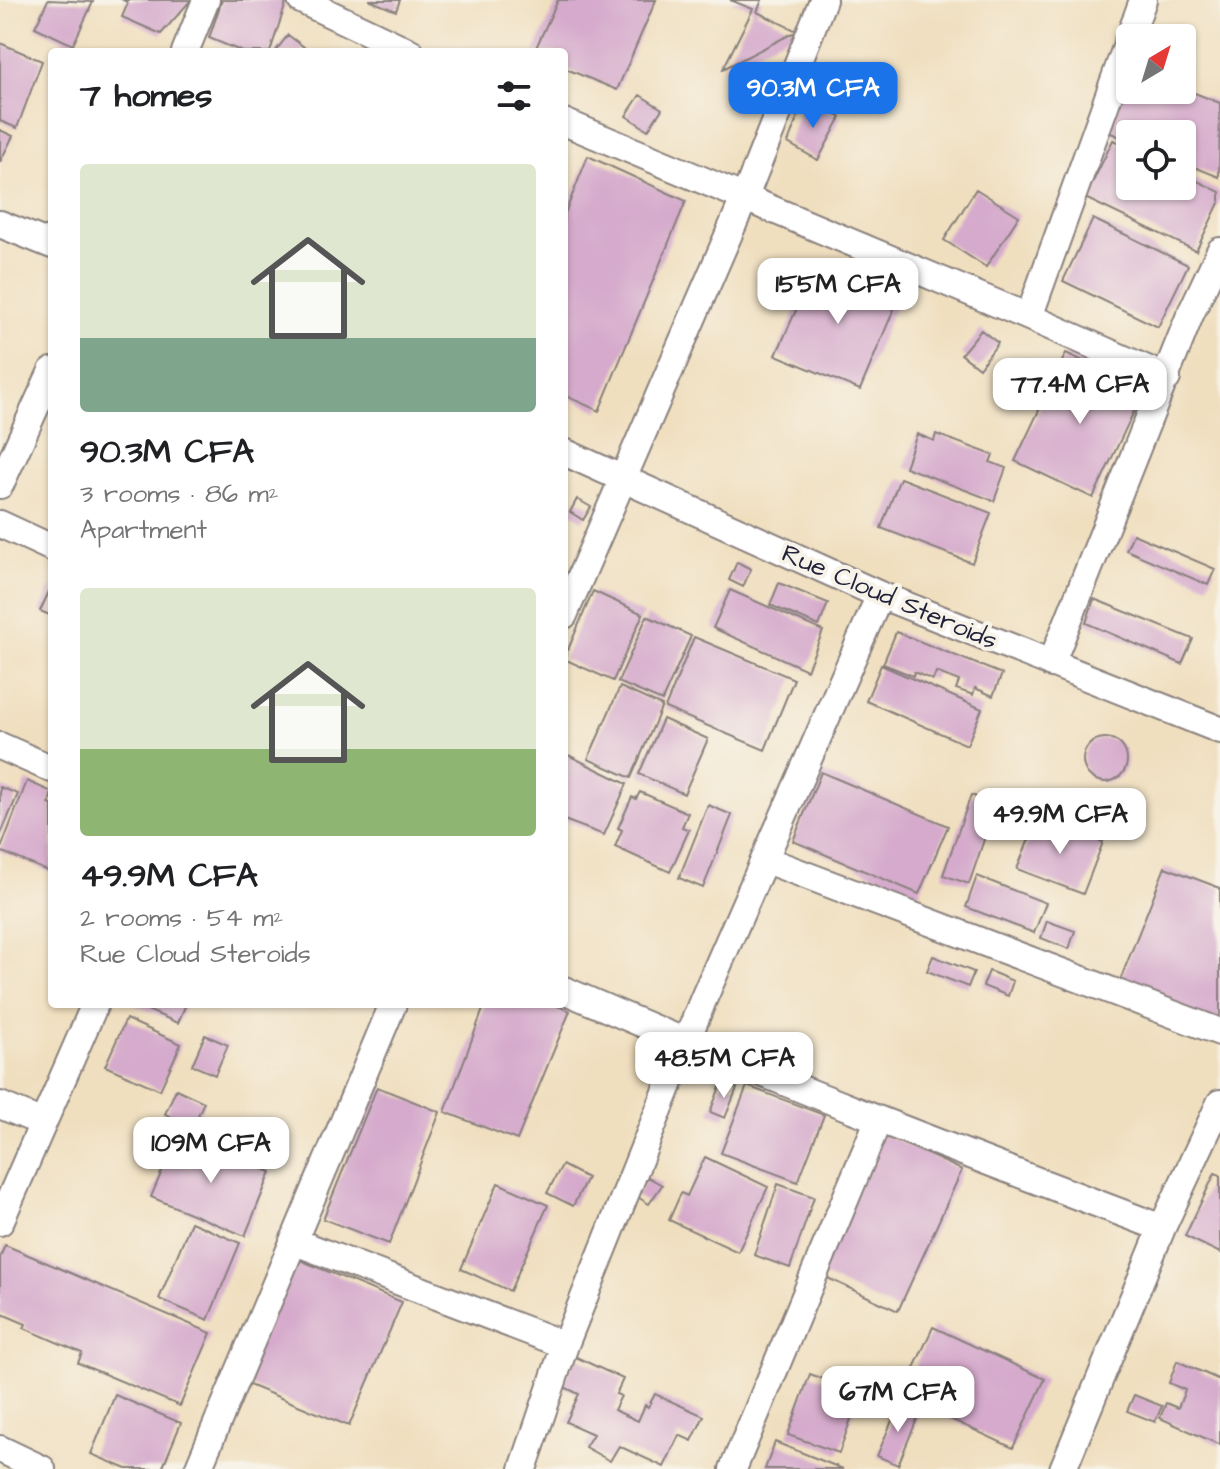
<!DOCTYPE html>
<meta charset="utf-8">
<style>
:root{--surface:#fff;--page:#f2f2f2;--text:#202124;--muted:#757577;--accent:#1a73e8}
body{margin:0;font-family:"Architects Daughter",sans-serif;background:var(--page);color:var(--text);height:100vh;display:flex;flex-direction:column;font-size:30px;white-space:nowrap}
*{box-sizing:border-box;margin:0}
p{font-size:26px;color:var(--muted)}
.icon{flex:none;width:44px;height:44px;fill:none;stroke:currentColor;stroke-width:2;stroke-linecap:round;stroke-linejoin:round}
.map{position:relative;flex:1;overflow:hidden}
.drawer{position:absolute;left:48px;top:48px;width:520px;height:960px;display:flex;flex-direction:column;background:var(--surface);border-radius:8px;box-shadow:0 2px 6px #0004}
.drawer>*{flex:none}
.needle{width:52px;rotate:38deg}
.controls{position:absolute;left:1116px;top:24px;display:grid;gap:16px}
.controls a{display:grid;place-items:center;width:80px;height:80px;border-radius:8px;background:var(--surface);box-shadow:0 2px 6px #0004;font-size:40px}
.price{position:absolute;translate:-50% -68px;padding:0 18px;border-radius:16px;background:#fff;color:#222;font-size:26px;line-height:52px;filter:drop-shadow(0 2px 4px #0008)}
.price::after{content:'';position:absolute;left:50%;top:48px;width:24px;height:18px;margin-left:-12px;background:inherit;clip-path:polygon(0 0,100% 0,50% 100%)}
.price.on{background:var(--accent);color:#fff}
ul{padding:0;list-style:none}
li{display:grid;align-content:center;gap:16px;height:424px;padding:0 32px}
li span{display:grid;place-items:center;height:248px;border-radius:8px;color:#555}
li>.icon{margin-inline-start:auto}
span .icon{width:144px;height:144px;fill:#fffc;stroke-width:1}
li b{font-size:34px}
h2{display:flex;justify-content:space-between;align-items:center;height:96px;padding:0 32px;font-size:34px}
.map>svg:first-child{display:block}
</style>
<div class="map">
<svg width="1220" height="1469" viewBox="0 0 1220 1469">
<rect width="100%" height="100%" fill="#f7f3e8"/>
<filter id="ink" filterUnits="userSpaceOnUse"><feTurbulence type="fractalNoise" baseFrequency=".0125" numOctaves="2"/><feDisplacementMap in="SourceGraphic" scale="16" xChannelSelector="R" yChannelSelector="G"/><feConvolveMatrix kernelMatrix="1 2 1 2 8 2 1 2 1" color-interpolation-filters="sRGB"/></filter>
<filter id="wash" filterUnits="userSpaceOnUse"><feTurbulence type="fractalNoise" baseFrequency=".006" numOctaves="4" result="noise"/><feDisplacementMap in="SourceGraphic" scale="32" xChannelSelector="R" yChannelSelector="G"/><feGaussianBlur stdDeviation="1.8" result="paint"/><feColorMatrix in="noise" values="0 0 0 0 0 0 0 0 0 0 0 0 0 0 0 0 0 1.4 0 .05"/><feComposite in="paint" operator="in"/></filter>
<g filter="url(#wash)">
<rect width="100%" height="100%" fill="#f0dfbf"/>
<g id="blocks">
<!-- building -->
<path fill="#d5aacc" d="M48,0L93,2L73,45L35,27Z
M123,0H191L161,34L122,17L128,3Z
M222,0H279L286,3L270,52H243L209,38Z
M369,0H400L396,11Z
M558,0H656L617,90L564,68V52H534Z
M730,0H762L757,12L797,31L723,69L753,9Z
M288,35L304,47L300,52H275Z
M0,43L42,61L17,128L0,121Z
M1130,66V90H1182V88L1220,103L1219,177L1182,162V134H1130V141L1101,129Z
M640,95L662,109L648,130L626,116Z
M803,102L841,117L818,160L788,143Z
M0,130L13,136L0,162Z
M1113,140L1130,148V186H1182V173L1220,192V201L1196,251L1085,198Z
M588,156L686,201L599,411L564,395V216Z
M976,189L1019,216L986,267L944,240Z
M1093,219L1188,265L1158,327L1063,281Z
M818,261L899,297L860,390L776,355Z
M981,330L998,343L979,368L961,354Z
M1066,353L1144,390L1093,498L1015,461Z
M917,434L934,441L936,434L993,455L990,462L1006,468L994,501L905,467Z
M900,478L991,513L972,563L881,528Z
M577,499L591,507L583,520L570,512Z
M1133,534L1215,569L1208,585L1126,550Z
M737,562L751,569L743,587L729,580Z
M779,583L828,603L819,626L770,605Z
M52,585V616L40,611Z
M730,590L823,631L807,670L713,628Z
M593,591L643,614L613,681L564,659Z
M1094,599L1193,639L1182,664L1086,623Z
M647,616L691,636L662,701L618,682Z
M896,632L1002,674L993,696L975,688L973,695L956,689L959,681L936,672L933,680L914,672L913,676L883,664Z
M694,637L794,679L765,750L665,708Z
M881,665L982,709L967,745L866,701Z
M620,687L662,706L631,778L588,759Z
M663,719L708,739L684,794L639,774Z
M1083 760a22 22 0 1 1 44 0a22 22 0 1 1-44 0Z
M564,753L627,784L604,835L564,820Z
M821,772L948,826L919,894L793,841Z
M27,781L52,792L49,804L52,805V873L0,851Z
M0,787L18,794L0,836Z
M640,792L688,813L682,827L689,830L670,872L615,847L622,830L618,828L632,797L636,799Z
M971,795L996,804L969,884L943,875Z
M708,805L732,815L703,888L679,878Z
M1038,817L1103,842L1083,894L1017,869Z
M1165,867L1220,888V1027L1117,988Z
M977,876L1046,903L1034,933L966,907Z
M1047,921L1075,931L1069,949L1041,938Z
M933,956L974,972L968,987L927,971Z
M989,971L1013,981L1008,996L983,986Z
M133,1004H186L178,1023Z
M485,1004H553L570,1011L517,1140L445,1112Z
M126,1019L181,1044L160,1090L105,1066Z
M205,1035L228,1045L215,1075L192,1065Z
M722,1082L737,1088L725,1118L710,1112Z
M747,1086L824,1115L798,1182L721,1153Z
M377,1087L440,1112L389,1244L323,1219Z
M176,1089L204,1102L193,1127L165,1114Z
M178,1133L271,1172L245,1236L151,1197Z
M883,1134L962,1170L898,1311L819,1274Z
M705,1157L768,1187L738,1252L669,1220L681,1193L687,1196Z
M562,1165L587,1178L573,1206L547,1193Z
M1215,1173L1220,1175V1253L1185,1236Z
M648,1177L662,1185L649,1204L636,1196Z
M498,1183L548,1205L510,1291L461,1269Z
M778,1184L814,1197L790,1268L754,1255Z
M191,1222L240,1243L208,1320L159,1299Z
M5,1245L211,1333L180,1406L78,1363L82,1353L24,1328L26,1324L0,1313V1257Z
M295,1258L402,1302L349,1426L244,1383Z
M933,1327L1045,1379L1013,1448L901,1396Z
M576,1357L623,1379L616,1394L621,1396L614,1410L638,1421L645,1405L648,1407L655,1394L704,1416L692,1441L679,1435L664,1467L619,1446L610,1461L585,1447L593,1434L566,1422L579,1394L562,1386Z
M1177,1361L1220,1380V1445L1160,1418L1166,1403L1178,1408L1185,1390L1169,1383Z
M810,1374L860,1393L839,1453L788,1435Z
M115,1395L181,1423L162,1469H127L91,1454Z
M1134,1395L1162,1406L1155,1422L1127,1411Z
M899,1404L920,1412L898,1465L877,1456Z
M775,1442L843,1469H765Z"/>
</g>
</g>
<g filter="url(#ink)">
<use href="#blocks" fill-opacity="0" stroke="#89807d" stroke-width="2"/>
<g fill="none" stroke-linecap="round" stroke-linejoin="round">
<!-- street casing -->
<g stroke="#89807d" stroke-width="30">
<path id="street" d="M301,0L410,52
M185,52L206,0
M564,122L1029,317L1167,378
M0,224L52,245
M1029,317L1143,0
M564,452L880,595L1220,730
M0,485L52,371
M0,524L52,548
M564,615L744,199L823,0
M1051,664L1190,315L1220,251
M0,746L52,769
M766,860L1220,1032
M564,990C761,1076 961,1152 1162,1228
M0,1105L43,1123
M0,1222L95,1004
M293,1241L565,1345
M0,1449L42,1469
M198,1469L393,1004
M523,1469L565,1345L703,1000L880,595
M733,1469L878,1121
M1063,1469L1162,1228L1220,1103"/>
</g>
<!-- street -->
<use href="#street" stroke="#fff" stroke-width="26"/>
</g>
</g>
<g text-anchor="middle" stroke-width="8" stroke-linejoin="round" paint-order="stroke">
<!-- street labels -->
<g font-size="26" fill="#22223b" stroke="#f7f3e8">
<text transform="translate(890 596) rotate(23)" y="9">Rue Cloud Steroids</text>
</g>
</g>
</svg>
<div class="controls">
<a><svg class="needle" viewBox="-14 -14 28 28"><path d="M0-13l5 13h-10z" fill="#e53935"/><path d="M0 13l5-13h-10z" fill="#757577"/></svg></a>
<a><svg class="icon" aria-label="locate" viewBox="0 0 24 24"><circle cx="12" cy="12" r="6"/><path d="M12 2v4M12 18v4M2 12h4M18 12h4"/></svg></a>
</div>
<b class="price on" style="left:813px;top:130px">90.3M CFA</b>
<b class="price" style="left:838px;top:326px">155M CFA</b>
<b class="price" style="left:1080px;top:426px">77.4M CFA</b>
<b class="price" style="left:1060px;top:856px">49.9M CFA</b>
<b class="price" style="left:724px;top:1100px">48.5M CFA</b>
<b class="price" style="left:211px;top:1185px">109M CFA</b>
<b class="price" style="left:898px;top:1434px">67M CFA</b>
<section class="drawer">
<h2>7 homes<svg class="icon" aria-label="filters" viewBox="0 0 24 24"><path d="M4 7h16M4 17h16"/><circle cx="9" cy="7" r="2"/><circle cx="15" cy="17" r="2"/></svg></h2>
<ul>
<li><span style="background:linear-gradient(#dfe7d0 70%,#7fa58c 0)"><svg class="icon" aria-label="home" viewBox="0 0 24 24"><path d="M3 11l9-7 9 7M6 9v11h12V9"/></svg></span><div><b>90.3M CFA</b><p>3 rooms · 86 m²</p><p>Apartment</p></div></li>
<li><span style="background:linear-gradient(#dfe7d0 65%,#8fb573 0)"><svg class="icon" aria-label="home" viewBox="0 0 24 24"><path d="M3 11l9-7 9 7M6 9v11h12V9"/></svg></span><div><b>49.9M CFA</b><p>2 rooms · 54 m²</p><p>Rue Cloud Steroids</p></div></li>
</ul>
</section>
</div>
